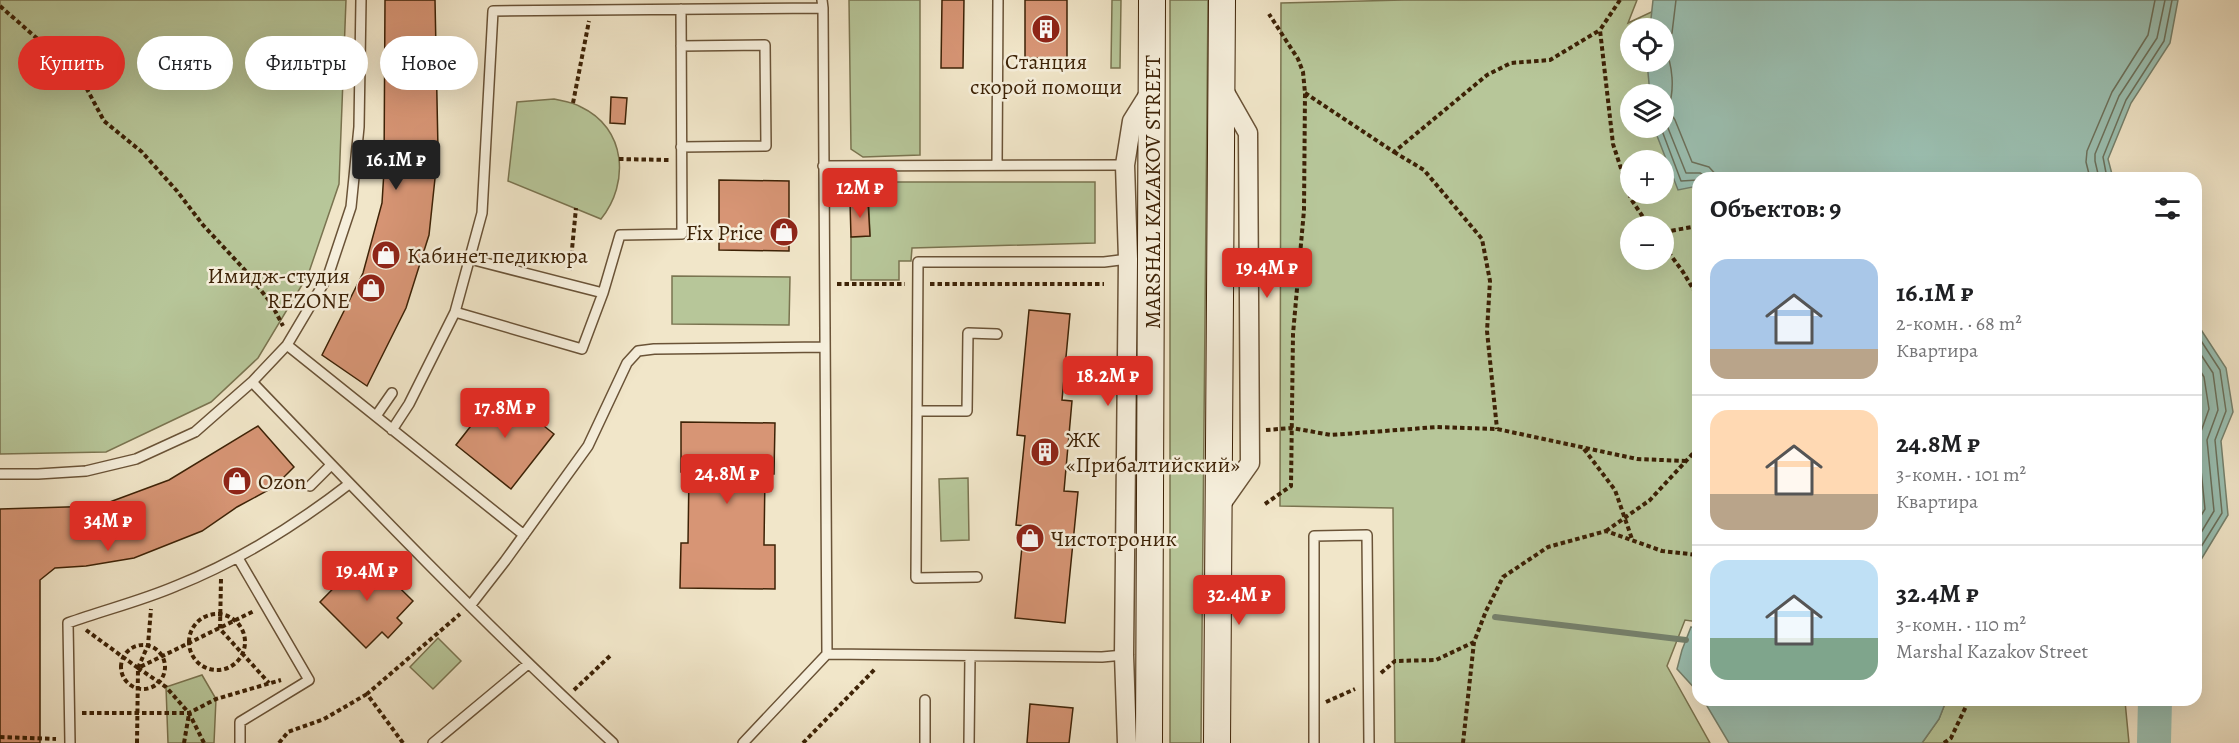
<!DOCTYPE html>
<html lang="ru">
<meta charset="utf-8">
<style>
:root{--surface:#fff;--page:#f6f6f6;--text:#202124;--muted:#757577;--line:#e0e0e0;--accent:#d93025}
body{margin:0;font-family:Alegreya,serif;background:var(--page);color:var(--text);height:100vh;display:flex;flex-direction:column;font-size:22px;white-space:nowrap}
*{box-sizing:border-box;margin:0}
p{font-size:20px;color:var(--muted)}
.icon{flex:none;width:33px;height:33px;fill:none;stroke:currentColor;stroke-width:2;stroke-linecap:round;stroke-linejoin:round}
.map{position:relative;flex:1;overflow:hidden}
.sheet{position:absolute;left:1692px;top:172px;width:510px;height:534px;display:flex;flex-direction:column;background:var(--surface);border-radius:18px;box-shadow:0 6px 24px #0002}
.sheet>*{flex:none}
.hud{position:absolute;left:18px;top:36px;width:570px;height:54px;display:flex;gap:12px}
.fabs{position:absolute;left:1620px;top:18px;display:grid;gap:12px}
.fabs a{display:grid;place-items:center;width:54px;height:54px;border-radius:50%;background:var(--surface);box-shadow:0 6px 24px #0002;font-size:30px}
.price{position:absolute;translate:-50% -51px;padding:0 14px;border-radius:6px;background:var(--accent);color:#fff;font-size:20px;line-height:39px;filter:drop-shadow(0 2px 3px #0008)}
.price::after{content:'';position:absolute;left:50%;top:36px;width:18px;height:14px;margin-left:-9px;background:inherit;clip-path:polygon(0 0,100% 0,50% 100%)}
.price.selected{background:#222;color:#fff}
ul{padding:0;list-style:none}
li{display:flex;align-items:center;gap:18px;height:150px;padding:0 18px}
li+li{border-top:2px solid var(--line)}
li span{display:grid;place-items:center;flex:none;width:168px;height:120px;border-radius:18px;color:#555}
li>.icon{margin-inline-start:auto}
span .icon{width:72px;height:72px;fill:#fffc;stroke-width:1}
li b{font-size:26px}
h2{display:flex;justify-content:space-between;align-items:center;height:72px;padding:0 18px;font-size:26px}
.pill{padding:0 21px;border-radius:27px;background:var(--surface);box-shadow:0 6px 24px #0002;font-size:21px;line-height:54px}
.pill.selected{background:var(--accent);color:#fff}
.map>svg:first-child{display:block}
</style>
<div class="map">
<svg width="2239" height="743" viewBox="0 0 2239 743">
<rect width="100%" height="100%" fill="#f1e6c9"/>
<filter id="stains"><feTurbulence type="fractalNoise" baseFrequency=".00333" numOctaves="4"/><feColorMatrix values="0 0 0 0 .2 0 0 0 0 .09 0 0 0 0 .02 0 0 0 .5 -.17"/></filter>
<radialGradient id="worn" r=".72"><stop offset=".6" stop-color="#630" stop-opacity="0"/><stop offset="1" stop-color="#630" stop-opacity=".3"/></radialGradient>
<!-- green -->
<path fill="#b7c699" stroke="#7a7450" stroke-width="1.5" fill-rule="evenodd" d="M0,0H346L339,184L308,275L258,358L211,402L106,452L0,454Z
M849,0H920V155L863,157L851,149Z
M1112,0H1121L1120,68H1111Z
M1170,0H1208L1201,743H1170Z
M1404,0H1637L1628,23L1677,0L2000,178H1698V622L1685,620L1667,666L1710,743H1395L1393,508L1280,506L1281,3ZM1630,28H1664V62H1630ZM1630,94H1664V128H1630ZM1630,160H1664V194H1630ZM1630,226H1664V260H1630Z
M554,99C563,101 573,102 581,107C626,128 630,183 601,219L508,181L517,102Z
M868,182H1095V243L912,248L911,261H899V280H851V237L870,236Z
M672,276L790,277L789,325L672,324Z
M968,478L969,540L941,541L939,479Z
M438,638L461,661L433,689L410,667Z
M202,675L216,699L214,743H168L166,687Z
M1946,701H2125L2129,743H1922L1939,719Z"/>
<!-- water -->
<path fill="#9bc0b2" stroke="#75816d" stroke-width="1.5" d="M1653,0H2178L2170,43L2131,103L2108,159L2113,178H1698V186L1678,190L1654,128H1664V94H1650L1647,62H1664V28H1650Z
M2196,322L2226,368L2233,412L2221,441L2228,515L2196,568Z
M1691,627L1698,629V692L1677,669L1682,650Z
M1704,701H1946L1939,719L1922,743H1729Z"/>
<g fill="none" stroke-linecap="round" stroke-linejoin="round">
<!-- shore -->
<path stroke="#6c715c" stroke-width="1.5" d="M1676,0L1672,33L1664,46C1673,65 1675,90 1668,109L1675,120L1692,162L1709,167L1719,178
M1664,118L1686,173H1700L1708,178
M1661,128L1681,181L1698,180
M2090,178L2086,162L2087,151L2112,92L2148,35L2155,0
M2099,178L2095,161V154L2119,96L2157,38L2165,0
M2107,178L2103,157L2126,100L2164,41L2172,0
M2196,333L2220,370L2226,411L2215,440L2222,513L2196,555
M2196,347L2213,373L2218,410L2207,440L2214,511L2196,541
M2196,364L2204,377L2209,409L2198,440L2205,509L2196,524"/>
<!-- stream -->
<path stroke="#75816d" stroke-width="6" d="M1495,617L1686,640"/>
<!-- river -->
<path stroke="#9bc0b2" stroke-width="34" d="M2154,743L2155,700"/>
</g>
<!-- building -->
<path fill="#d79575" stroke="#3d2206" stroke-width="1.5" d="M385,0H435L438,150L429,235L406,308L367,386L322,355L363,273L382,203L384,171Z
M942,0H964L963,68H941Z
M1025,0H1067V58H1025Z
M611,97L627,98L625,124L610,123Z
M719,180L789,181V251L719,250Z
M868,201L870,236L851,237L850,202Z
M1029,310L1070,314L1062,400L1072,401L1064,491L1078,492L1065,623L1015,618L1024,526L1016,525L1025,436L1017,435Z
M499,390L554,434L511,489L456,445Z
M681,422L775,423L774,474H765L764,545H775V589L680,588L681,543H688L689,472H681Z
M258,426L294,467L274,487L237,507L202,531L134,558L86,566L55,568L40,580V743H0V509L99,506L169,480Z
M366,555L413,601L397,618L402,623L388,638L382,632L366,648L320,602Z
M1030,704L1073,708L1069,743H1027Z"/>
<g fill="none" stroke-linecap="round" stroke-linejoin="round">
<!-- lane casing -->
<g stroke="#6a5337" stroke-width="12">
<path id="lane" d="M823,8L827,654
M681,46L765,45L766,146L681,147
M997,165L998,0
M823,166L1125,165
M470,259L603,293
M455,312L582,349L603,293L620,235L682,234L681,9
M287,345L524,535
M252,382L287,345L328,276L351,207L359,127L361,0
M917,411H967L968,333L997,334
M376,416L392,393
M392,430L409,404L455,312L482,213L493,11L823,8L822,0
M0,474H38L86,471L136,459L195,432L252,382C370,505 488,628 613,743
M310,486L331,465
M238,558L309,680L240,722V743
M977,577L916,578L918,262H1104L1128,259
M470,606L505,561L588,446L627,363L638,351L654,349L825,347
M70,743L68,623C104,610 141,601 176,586C239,561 296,525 349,484
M433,743L528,664
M743,743L827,654L1102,657L1124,655
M925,743V700
M969,743L970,656
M1314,743V536L1367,535L1369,743"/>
</g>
<!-- street casing -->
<g stroke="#6a5337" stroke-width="21">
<path id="street" d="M1219,507L1250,463L1248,133L1223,89
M1127,743L1124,655L1128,259L1125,165L1132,121L1152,89"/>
</g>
<!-- secondary casing -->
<g stroke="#3d2206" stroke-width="28">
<path id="secondary" d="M1149,743L1152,0
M1217,743L1222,0"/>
</g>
<!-- path -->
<path stroke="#3d2206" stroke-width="4" stroke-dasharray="4.5 3" stroke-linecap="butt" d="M1620,0L1600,30L1613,144L1631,199L1649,226
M0,6L80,76L104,121L142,152L177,191L203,225L244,269L271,303L283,326
M1305,93L1394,152L1487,75L1511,63L1550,60L1600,30
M573,103L589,21
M1394,152L1424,170L1482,239L1490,281L1487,331L1497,429
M619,159L669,160
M1664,232L1698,226
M1664,246L1683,272L1698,297
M570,270L576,208
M837,284H905
M930,284H1104
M1266,430L1292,428L1331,435L1437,427L1497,429L1637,459L1685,461
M1584,449L1615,490L1632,539
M1265,504L1291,486L1293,334L1304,210L1305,93L1303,72L1298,59L1269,14
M1606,531L1650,500L1698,448
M221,579L220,629L269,683
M189 642a28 28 0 1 1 56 0a28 28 0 1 1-56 0Z
M86,630L138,668L254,611
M121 667a22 22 0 1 1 44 0a22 22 0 1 1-44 0Z
M138,668L166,687L189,713L204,743
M1381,673L1395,661L1436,660L1474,642L1486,611L1503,577L1548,547L1606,531L1662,551L1698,555
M574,690L611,655
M1326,702L1355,689
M82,713H189L216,699L281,680
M0,737L56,739
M137,743L138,668L148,645L151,609
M184,743L189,714
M279,743L288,732L324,719L367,694
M403,743L367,694L460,614
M803,743L876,668
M1463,743L1474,642
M1944,743L1951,738L1969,700"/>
<!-- lane -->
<use href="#lane" stroke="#f6efdc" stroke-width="9"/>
<!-- street -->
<use href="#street" stroke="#f6efdc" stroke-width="18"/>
<!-- secondary -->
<use href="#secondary" stroke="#f6efdc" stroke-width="26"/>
</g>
<!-- icons -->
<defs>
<g id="building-disc" transform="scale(1.5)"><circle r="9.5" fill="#8f2418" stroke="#f6efdc"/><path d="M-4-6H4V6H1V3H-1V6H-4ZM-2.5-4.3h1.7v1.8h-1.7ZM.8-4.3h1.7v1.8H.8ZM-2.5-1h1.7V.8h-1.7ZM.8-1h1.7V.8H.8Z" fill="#fff"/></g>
<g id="shop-disc" transform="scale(1.5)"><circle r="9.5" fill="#8f2418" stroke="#f6efdc"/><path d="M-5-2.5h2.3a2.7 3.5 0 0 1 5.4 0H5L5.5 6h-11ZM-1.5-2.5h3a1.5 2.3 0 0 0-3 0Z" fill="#fff"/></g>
</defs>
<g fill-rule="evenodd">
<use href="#building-disc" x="1046" y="29"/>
<use href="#shop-disc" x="784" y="232"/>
<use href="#shop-disc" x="386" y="255"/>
<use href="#shop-disc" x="371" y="288"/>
<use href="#building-disc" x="1045" y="452"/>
<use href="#shop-disc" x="237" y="481"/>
<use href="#shop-disc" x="1030" y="538"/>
</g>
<g text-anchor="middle" stroke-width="5" stroke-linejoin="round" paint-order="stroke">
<!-- poi labels -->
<g font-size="22" fill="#3d2206" stroke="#f6efdc" text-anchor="start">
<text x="1046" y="69" text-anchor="middle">Станция<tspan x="1046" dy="25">скорой помощи</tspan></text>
<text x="763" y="240" text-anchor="end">Fix Price</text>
<text x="407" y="263">Кабинет педикюра</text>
<text x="350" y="283" text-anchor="end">Имидж-студия<tspan x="350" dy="25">REZONE</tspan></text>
<text x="1066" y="447">ЖК<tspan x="1066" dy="25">«Прибалтийский»</tspan></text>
<text x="258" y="489">Ozon</text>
<text x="1051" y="546">Чистотроник</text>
</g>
<!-- street labels -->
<g font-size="22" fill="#3d2206" stroke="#f6efdc">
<text transform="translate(1152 192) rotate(-90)" y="8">MARSHAL KAZAKOV STREET</text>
</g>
</g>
<rect width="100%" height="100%" filter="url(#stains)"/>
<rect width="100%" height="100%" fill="url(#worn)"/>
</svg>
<div class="fabs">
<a><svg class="icon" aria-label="locate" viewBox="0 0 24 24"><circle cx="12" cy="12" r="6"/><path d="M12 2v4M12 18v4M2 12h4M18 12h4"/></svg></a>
<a><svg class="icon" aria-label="layers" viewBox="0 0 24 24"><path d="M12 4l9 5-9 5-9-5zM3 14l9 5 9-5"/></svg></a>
<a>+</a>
<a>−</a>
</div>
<b class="price selected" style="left:396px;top:191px">16.1M ₽</b>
<b class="price" style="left:860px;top:219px">12M ₽</b>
<b class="price" style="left:1267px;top:299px">19.4M ₽</b>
<b class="price" style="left:1108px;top:407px">18.2M ₽</b>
<b class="price" style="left:505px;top:439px">17.8M ₽</b>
<b class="price" style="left:727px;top:505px">24.8M ₽</b>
<b class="price" style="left:108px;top:552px">34M ₽</b>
<b class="price" style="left:367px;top:602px">19.4M ₽</b>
<b class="price" style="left:1239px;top:626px">32.4M ₽</b>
<div class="hud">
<a class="pill selected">Купить</a>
<a class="pill">Снять</a>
<a class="pill">Фильтры</a>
<a class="pill">Новое</a>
</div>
<section class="sheet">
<h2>Объектов: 9<svg class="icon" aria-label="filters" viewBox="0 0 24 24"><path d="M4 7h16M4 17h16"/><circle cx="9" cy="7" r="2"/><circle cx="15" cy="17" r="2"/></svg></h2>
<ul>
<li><span style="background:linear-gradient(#a9c7e8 75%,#b9a48a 0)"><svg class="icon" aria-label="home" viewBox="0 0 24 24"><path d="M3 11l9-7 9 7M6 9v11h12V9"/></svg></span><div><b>16.1M ₽</b><p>2-комн. · 68 m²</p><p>Квартира</p></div></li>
<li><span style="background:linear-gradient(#ffd9b3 70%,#b9a48a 0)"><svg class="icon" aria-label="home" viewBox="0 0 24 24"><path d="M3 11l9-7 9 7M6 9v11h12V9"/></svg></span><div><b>24.8M ₽</b><p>3-комн. · 101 m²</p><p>Квартира</p></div></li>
<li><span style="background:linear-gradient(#bfe0f5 65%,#7fa58c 0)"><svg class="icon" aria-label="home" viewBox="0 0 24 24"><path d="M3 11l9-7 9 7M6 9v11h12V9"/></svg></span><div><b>32.4M ₽</b><p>3-комн. · 110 m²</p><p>Marshal Kazakov Street</p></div></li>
</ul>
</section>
</div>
